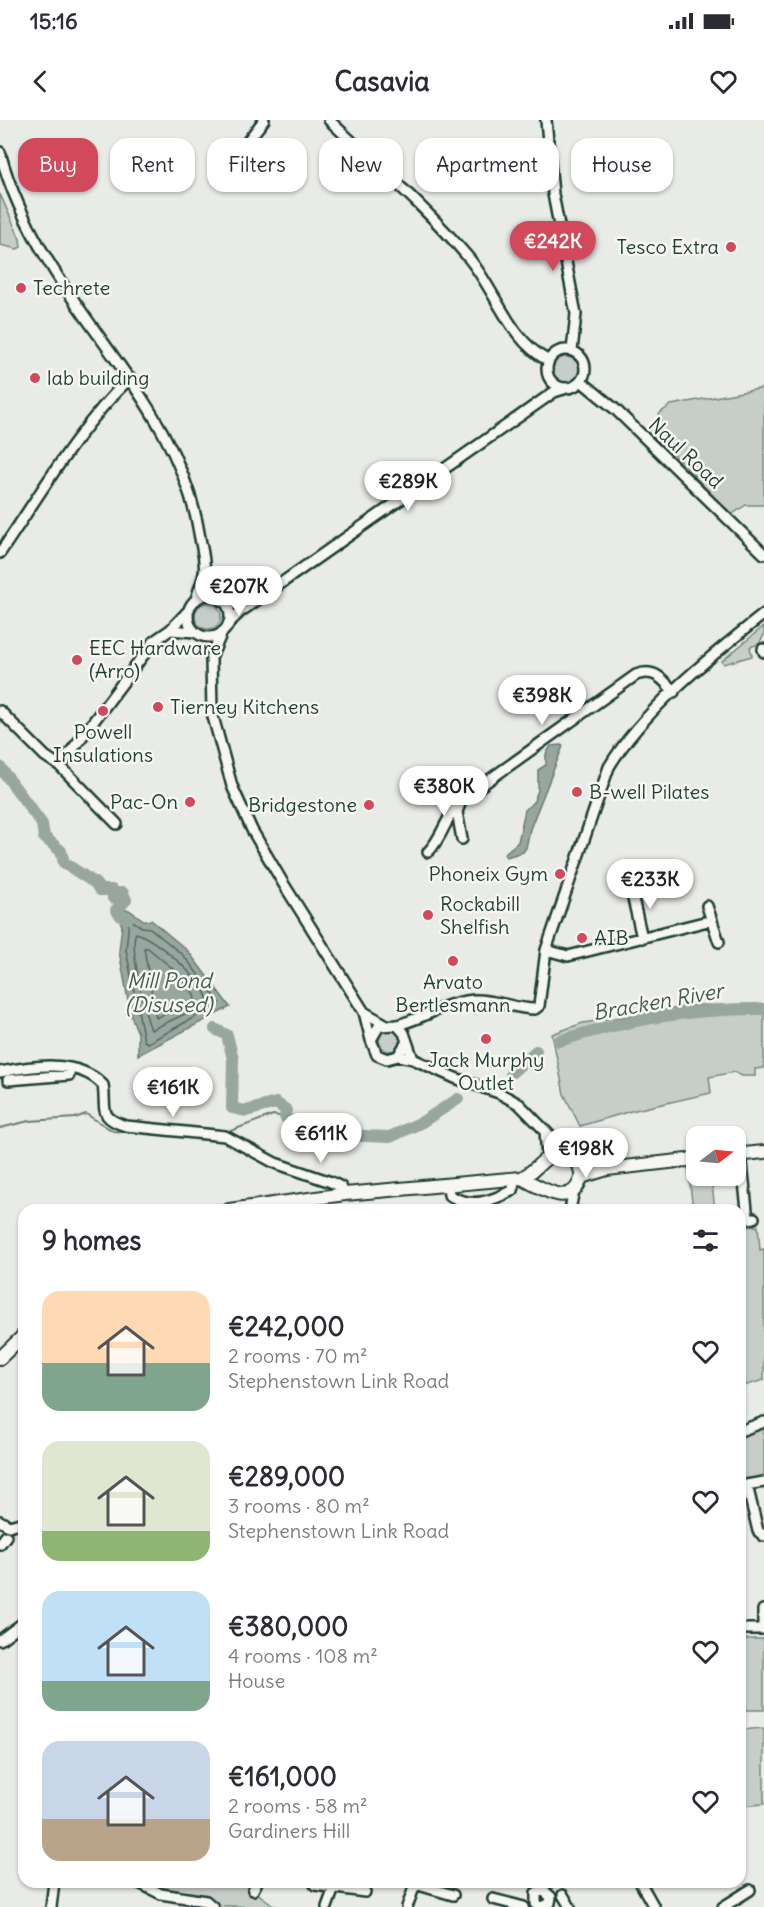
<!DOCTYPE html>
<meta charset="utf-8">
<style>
:root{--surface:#fff;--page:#f2f2f3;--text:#2b2b33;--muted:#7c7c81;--accent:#d1495b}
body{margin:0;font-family:Delius,sans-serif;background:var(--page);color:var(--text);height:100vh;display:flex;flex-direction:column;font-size:22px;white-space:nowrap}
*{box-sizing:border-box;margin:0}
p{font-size:20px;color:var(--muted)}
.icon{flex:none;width:33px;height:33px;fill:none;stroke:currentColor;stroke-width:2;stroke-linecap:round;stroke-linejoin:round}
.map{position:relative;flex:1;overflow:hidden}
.drawer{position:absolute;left:18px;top:1084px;width:728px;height:684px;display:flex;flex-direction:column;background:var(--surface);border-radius:18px;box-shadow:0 2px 4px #0004}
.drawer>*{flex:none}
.banner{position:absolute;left:18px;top:18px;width:729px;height:54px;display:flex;gap:12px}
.needle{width:39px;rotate:74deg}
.tools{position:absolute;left:686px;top:1006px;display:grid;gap:12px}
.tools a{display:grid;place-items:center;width:60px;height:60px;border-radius:12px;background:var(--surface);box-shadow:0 2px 4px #0004;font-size:30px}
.price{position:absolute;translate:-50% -51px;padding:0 14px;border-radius:21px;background:#fff;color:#222;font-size:20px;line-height:39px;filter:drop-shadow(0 2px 3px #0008)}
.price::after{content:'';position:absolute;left:50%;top:36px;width:18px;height:14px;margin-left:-9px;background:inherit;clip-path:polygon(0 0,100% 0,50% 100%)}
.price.selected{background:var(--accent);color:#fff}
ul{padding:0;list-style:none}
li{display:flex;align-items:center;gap:18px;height:150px;padding:0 24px}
li span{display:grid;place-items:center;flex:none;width:168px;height:120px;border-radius:18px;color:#555}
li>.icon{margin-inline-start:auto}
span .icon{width:72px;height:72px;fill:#fffc;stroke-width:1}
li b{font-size:26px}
h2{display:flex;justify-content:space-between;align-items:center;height:72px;padding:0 24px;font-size:26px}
.chip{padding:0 21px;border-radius:18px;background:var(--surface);box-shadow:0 2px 4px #0004;font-size:21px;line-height:54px}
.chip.selected{background:var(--accent);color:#fff}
.status{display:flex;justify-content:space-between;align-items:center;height:42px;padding:0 30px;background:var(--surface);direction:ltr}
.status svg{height:16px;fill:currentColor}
header{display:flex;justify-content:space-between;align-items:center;height:78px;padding:0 24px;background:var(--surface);font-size:27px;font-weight:700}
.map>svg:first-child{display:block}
</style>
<div class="status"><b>15:16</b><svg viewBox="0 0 49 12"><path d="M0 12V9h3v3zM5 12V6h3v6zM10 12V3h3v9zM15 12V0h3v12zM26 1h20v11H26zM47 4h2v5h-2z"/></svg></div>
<header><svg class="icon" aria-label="back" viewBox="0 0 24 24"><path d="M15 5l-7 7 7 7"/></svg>Casavia<svg class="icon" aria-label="heart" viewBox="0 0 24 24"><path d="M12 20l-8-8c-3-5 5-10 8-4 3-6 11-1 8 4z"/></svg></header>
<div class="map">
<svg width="764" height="1787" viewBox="0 0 764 1787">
<rect width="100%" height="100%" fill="#e9ebe7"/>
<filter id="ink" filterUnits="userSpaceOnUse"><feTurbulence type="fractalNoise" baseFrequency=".0167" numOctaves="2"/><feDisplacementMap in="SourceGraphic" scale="12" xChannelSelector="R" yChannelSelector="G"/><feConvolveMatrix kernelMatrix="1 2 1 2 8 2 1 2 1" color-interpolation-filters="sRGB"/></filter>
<g filter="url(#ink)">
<!-- green -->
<path fill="#c7cec9" stroke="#73867e" stroke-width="1.5" d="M0,74L20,119L21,127L17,129L0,125Z
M553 250a13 13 0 1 1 26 0a13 13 0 1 1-26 0Z
M764,268V385H746L731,395L652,311L660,293L671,285Z
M195 496a13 13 0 1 1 26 0a13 13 0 1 1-26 0Z
M764,506V515L759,524L750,527L752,536L724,544L722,541Z
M697,885L764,886V948L755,949V956H742L734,952L709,957L711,973L631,991L580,1006L564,974L552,914L583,903Z
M379 920a11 11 0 1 1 22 0a11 11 0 1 1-22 0Z
M693,1046L696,1056H711L715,1090H693L688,1047Z
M740,1103L741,1107L758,1106L760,1130L764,1129V1260L740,1267Z
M764,1305V1358L740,1363V1314Z
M740,1519H764V1590H740Z
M764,1608V1684L740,1686V1610Z
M137,1763H257L253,1770L276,1787C221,1787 187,1787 137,1763Z"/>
<!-- water -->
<path fill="#99a6a0" stroke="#687c75" stroke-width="1.5" d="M561,625L563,626L530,709L526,728L523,732L506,737L504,734L518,722L525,690L534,681L538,670V650L546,645V634L551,626Z
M116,790H129L145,801L151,800L188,831L230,887L138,935V913L131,896L119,831L122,806Z"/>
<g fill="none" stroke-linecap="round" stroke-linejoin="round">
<!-- shore -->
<path stroke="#50675f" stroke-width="1.5" d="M129,799L142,807L150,808L184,836L220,883L148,923L144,921L126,830Z
M136,813C155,818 208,863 208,883L151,910C145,896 129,824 136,813Z
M144,828H148L172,848L194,874L195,880L156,898Z"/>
<!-- stream -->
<path stroke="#687c75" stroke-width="2" d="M0,1008L29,1001L75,998L86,994L113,1011L183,1016
M225,1013L273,995L285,997"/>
<!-- river -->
<path stroke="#99a6a0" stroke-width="12" d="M0,647L42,704L44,717L61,731L64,743L95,763L100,770H112L113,778L117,773H123L126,780L116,790L121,796L128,798
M215,909L227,915L233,939L232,988L246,991L276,983L286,990L285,997L289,1001L314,1003L339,1015L390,1017L422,1002L458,979
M559,921C624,900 696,888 764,889
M511,953L536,931"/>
<!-- minor casing -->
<g stroke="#1f3d34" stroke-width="14">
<path id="minor" d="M329,0C376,45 426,87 467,136C495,168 509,221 549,241
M546,0L553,74L576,194L572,231
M0,32C11,75 31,114 55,152C109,238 184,312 200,418C202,429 206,443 204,454C202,463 198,471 196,480
M226,49L264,0
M547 249a19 19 0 1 1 38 0a19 19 0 1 1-38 0Z
M581,261L615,289L764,434
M0,433C41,373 78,308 130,258
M204,453L218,478
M188 496a21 21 0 1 1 42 0a21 21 0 1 1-42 0Z
M222,481L238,484L252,482
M228,504L240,492L554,272L567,268
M170,510L195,512
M222,512L211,538L212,593L232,666L252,710L283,763L364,892L371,920
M763,529L764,532
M0,591L45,636L60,646
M460,684L457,692L462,719
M117,704L60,646L154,521L170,510L189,490
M428,732C443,717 446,696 461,680L636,555C654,548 663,559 674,572
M631,770L642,818
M707,786L719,822
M546,830L568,836L712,800
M364,892L385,904
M397,905C423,899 445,882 474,880C495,879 514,889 535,889L539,886L546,830L609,647C642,591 712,535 764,494
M406,923L398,936L387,939L377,935L371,920L379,906L397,905L404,913L413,939
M398,936L413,939L455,958L499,973L519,984L569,1035
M0,952C31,946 78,938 103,965C107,989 97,997 126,1006L225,1016L275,1043L331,1062L341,1067L345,1074
M8,960L69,955L70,949
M545,1011L547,1037
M741,1034L748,1099L754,1098
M448,1066L449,1075C471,1089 492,1081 513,1070L514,1059
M570,1090L574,1070
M740,1311L764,1302
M747,1365L758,1411L764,1416
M740,1366L764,1362
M0,1401L9,1406L24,1402
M0,1424L6,1416
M763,1490V1509
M740,1509H764
M0,1520L24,1502
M137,1762L161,1774L206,1781L213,1787
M640,1762L654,1787
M415,1764L453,1775
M315,1765L365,1772
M253,1770L257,1762
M563,1775L570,1787
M493,1779L524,1787
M51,1787L54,1762
M327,1787L334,1768
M407,1787L416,1762
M542,1787L536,1784V1773L543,1770L551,1777L550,1783L543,1787
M723,1787L750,1770"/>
</g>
<!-- major casing -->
<g stroke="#1f3d34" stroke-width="16">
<path id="major" d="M735,1035L764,1032
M581,1057L607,1049L696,1039
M229,1090L345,1074L521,1058C536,1052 542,1037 558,1033L575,1039C580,1046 583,1053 580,1061C569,1090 538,1065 521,1058
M0,1238L24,1215"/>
</g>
<!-- minor -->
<use href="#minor" stroke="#f6f6f2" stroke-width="9"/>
<!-- major -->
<use href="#major" stroke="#f6f6f2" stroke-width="12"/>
</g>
</g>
<!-- markers -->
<g fill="#d1495b" stroke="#f6f6f2" stroke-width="2">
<circle cx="731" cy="127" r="6"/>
<circle cx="21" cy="168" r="6"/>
<circle cx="35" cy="258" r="6"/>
<circle cx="77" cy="540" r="6"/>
<circle cx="158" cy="587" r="6"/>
<circle cx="103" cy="591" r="6"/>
<circle cx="577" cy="672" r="6"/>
<circle cx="190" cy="682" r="6"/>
<circle cx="369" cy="685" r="6"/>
<circle cx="560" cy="754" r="6"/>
<circle cx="428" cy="795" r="6"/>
<circle cx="582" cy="818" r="6"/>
<circle cx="453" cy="841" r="6"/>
<circle cx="486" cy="919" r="6"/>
</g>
<g text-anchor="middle" stroke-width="5" stroke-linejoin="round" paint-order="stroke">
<!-- poi labels -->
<g font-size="20" fill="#1f3d34" stroke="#f6f6f2" text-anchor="start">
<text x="719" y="134" text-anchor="end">Tesco Extra</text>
<text x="33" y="175">Techrete</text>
<text x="47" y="265">lab building</text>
<text x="89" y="535">EEC Hardware<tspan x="89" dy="23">(Arro)</tspan></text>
<text x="170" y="594">Tierney Kitchens</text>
<text x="103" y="619" text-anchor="middle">Powell<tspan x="103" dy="23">Insulations</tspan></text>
<text x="589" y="679">B-well Pilates</text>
<text x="178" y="689" text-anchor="end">Pac-On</text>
<text x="357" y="692" text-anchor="end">Bridgestone</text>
<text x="548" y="761" text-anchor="end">Phoneix Gym</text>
<text x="440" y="791">Rockabill<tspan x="440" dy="23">Shelfish</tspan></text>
<text x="594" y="825">AIB</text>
<text x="453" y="869" text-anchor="middle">Arvato<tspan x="453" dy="23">Bertlesmann</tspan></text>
<text x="486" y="947" text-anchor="middle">Jack Murphy<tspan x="486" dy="23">Outlet</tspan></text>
</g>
<!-- street labels -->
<g font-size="20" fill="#1f3d34" stroke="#f6f6f2">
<text transform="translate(686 333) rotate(43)" y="7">Naul Road</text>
</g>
<!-- water labels -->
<g font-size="21" font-style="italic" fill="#445c54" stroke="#f6f6f2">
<text x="169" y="868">Mill Pond<tspan x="169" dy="24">(Disused)</tspan></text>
<text transform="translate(658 882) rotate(-10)" y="7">Bracken River</text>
</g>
</g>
</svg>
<div class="tools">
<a><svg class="needle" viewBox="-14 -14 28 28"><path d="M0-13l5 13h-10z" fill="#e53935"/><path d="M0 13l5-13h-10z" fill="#7c7c81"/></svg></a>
</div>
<b class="price selected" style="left:553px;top:152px">€242K</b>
<b class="price" style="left:408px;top:392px">€289K</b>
<b class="price" style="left:239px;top:497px">€207K</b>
<b class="price" style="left:542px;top:606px">€398K</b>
<b class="price" style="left:444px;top:697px">€380K</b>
<b class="price" style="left:650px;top:790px">€233K</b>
<b class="price" style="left:173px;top:998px">€161K</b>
<b class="price" style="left:321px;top:1044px">€611K</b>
<b class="price" style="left:586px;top:1059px">€198K</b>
<div class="banner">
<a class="chip selected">Buy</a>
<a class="chip">Rent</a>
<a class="chip">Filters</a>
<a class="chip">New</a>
<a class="chip">Apartment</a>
<a class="chip">House</a>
</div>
<section class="drawer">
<h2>9 homes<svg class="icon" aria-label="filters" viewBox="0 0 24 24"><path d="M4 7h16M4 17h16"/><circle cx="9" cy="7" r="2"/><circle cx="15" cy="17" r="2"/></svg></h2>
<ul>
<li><span style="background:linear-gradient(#ffd9b3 60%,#7fa58c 0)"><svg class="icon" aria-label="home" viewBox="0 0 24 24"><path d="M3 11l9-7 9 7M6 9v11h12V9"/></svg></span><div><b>€242,000</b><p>2 rooms · 70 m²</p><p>Stephenstown Link Road</p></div><svg class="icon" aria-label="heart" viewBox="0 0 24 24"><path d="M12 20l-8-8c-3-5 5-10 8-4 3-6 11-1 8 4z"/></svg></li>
<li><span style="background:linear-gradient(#dfe7d0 75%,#8fb573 0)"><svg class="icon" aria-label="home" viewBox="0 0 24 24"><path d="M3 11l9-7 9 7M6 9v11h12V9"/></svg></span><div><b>€289,000</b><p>3 rooms · 80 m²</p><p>Stephenstown Link Road</p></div><svg class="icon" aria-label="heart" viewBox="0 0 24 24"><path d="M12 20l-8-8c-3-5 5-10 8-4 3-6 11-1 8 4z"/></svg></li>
<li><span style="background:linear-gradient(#bfe0f5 75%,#7fa58c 0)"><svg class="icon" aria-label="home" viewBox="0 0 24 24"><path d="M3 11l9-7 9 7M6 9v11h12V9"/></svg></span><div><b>€380,000</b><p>4 rooms · 108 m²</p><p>House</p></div><svg class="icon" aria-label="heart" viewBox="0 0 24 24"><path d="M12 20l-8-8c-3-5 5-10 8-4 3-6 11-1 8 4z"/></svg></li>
<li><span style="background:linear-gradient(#c9d6e8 65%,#b9a48a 0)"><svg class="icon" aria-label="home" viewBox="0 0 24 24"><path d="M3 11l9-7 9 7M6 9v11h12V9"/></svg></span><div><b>€161,000</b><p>2 rooms · 58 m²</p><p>Gardiners Hill</p></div><svg class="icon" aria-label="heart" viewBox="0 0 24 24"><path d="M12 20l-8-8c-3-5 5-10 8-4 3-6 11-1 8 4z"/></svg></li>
</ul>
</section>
</div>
